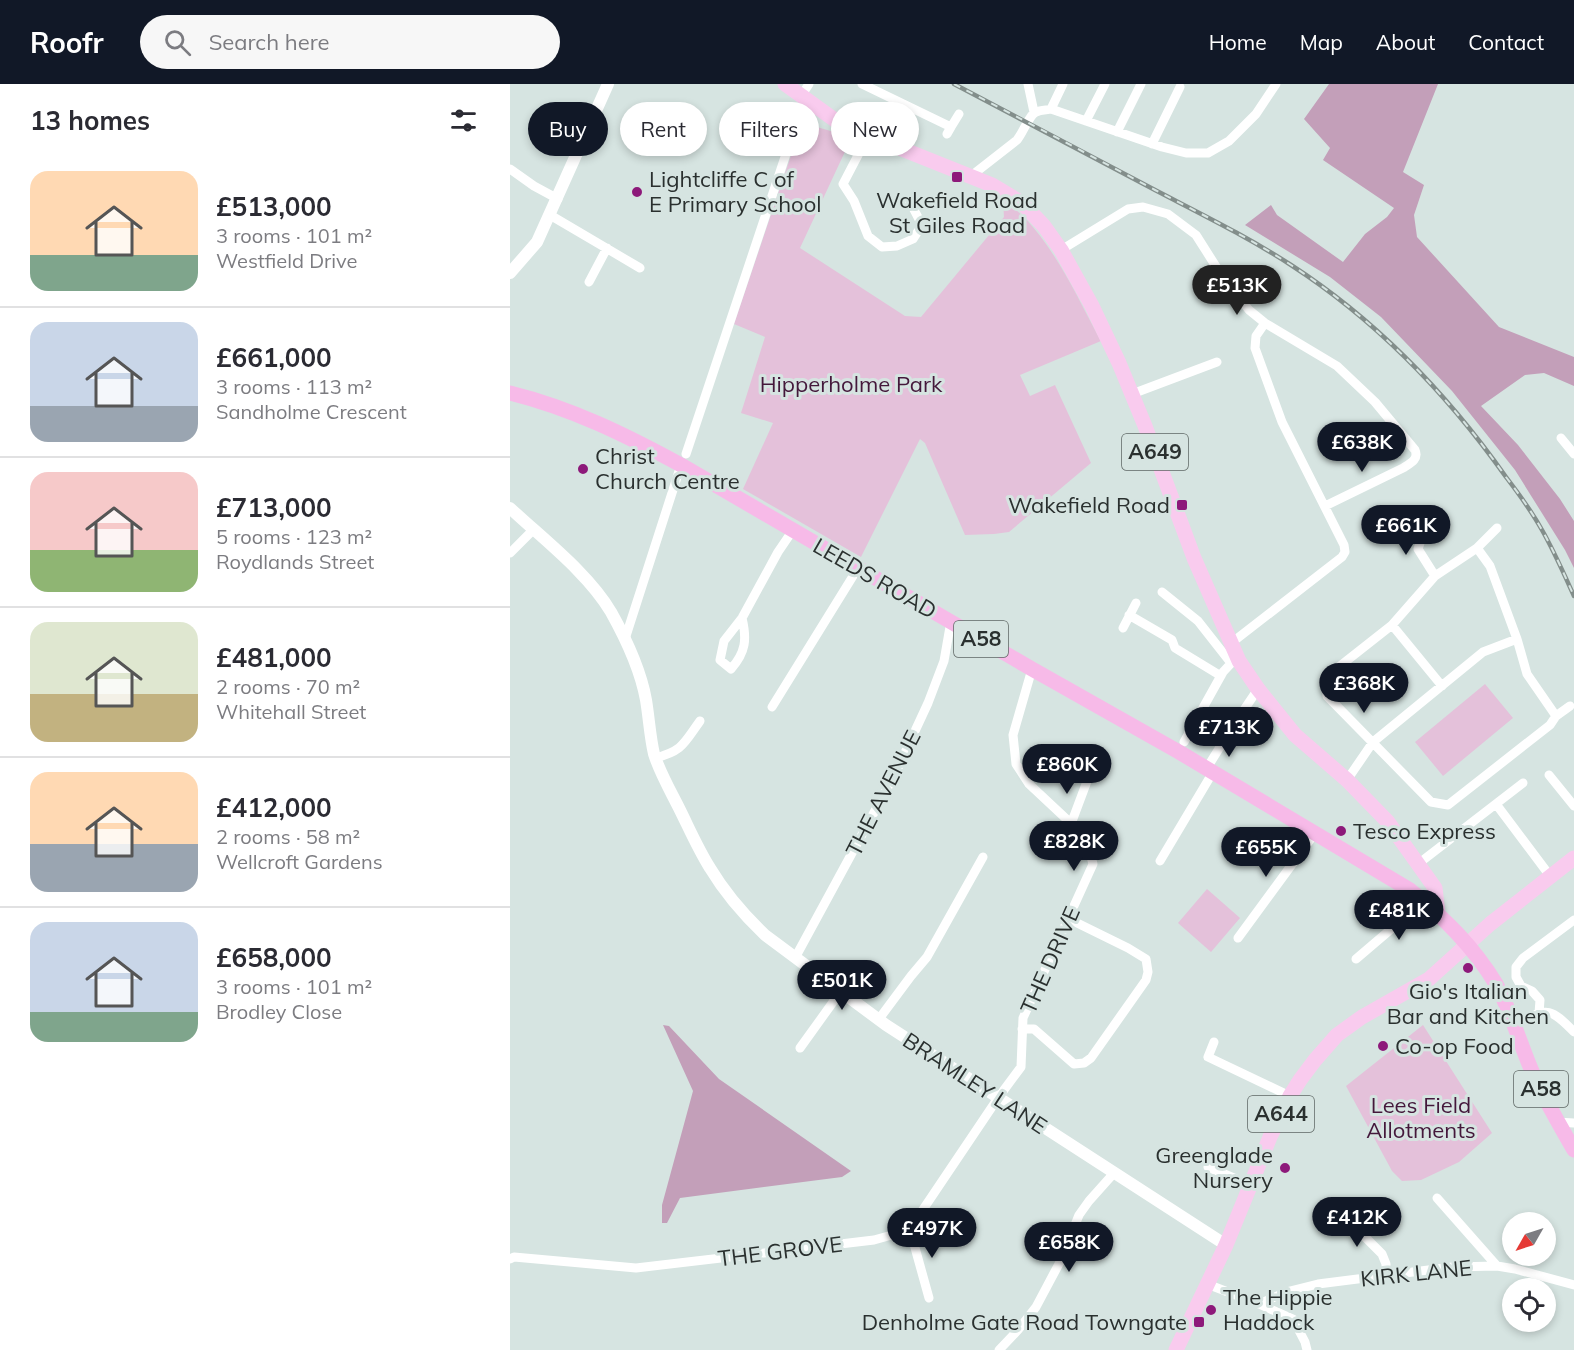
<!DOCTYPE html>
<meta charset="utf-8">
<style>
:root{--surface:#fff;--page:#f7f7f7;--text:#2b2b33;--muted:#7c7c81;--line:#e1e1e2;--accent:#111827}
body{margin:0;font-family:Mulish,sans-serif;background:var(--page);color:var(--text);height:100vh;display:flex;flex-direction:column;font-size:22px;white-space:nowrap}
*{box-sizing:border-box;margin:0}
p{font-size:20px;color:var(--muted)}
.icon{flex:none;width:33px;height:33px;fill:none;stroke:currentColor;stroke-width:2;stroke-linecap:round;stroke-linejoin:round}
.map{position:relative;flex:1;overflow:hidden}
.drawer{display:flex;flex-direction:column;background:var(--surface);width:510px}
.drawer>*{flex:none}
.banner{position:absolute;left:18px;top:18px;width:570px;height:54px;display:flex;gap:12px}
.needle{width:39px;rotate:231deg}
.fabs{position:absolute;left:992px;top:1128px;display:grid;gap:12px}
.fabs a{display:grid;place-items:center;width:54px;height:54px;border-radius:50%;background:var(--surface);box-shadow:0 3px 9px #0003;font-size:30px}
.price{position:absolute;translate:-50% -51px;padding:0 14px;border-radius:21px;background:var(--accent);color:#fff;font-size:20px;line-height:39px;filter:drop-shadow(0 2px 3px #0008)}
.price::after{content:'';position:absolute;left:50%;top:36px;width:18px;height:14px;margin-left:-9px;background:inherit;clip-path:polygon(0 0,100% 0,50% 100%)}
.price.on{background:#222;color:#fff}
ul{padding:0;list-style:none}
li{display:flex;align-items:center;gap:18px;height:150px;padding:0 30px}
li+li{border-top:2px solid var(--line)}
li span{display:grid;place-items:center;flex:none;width:168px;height:120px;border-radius:18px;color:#555}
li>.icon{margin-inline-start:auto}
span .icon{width:72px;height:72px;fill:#fffc;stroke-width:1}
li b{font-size:26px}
h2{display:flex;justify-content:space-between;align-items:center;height:72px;padding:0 30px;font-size:26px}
.chip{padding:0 21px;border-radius:27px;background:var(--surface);box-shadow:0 3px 9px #0003;font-size:21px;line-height:54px}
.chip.on{background:var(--accent);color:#fff}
header{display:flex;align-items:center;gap:36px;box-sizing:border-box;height:84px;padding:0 30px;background:var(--accent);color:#fff}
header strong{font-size:28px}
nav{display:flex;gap:33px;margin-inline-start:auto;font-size:21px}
.search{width:420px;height:54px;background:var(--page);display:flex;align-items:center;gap:15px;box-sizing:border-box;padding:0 21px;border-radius:33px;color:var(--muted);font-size:22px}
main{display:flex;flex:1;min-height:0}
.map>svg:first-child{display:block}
</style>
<header>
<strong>Roofr</strong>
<div class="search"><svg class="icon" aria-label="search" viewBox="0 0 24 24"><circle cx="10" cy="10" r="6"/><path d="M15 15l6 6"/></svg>Search here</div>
<nav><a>Home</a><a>Map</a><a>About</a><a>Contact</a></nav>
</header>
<main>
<section class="drawer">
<h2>13 homes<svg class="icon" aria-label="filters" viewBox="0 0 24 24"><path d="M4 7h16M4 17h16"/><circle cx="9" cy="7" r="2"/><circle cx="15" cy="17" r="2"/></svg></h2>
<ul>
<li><span style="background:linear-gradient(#ffd9b3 70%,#7fa58c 0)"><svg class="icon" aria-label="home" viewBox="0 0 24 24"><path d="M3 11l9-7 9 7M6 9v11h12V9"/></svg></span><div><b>£513,000</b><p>3 rooms · 101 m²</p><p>Westfield Drive</p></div></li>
<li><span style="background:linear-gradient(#c9d6e8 70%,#9aa5b1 0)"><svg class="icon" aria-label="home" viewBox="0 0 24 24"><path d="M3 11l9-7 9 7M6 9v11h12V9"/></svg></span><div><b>£661,000</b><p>3 rooms · 113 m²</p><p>Sandholme Crescent</p></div></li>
<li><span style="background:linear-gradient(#f6c9c9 65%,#8fb573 0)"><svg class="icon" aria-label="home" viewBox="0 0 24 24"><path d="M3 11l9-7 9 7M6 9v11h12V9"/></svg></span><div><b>£713,000</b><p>5 rooms · 123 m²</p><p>Roydlands Street</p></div></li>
<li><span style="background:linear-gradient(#dfe7d0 60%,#c2b280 0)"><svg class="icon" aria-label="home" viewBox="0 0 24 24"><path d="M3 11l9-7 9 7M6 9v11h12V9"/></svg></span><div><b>£481,000</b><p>2 rooms · 70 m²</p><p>Whitehall Street</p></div></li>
<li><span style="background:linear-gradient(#ffd9b3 60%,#9aa5b1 0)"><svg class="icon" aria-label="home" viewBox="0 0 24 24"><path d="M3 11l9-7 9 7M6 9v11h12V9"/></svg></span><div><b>£412,000</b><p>2 rooms · 58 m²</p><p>Wellcroft Gardens</p></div></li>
<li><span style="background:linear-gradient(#c9d6e8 75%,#7fa58c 0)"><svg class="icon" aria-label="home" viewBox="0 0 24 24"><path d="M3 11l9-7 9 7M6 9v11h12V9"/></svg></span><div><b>£658,000</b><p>3 rooms · 101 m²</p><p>Brodley Close</p></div></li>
</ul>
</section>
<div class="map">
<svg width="1064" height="1266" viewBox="0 0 1064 1266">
<rect width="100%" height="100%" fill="#d6e4e1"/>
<!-- green -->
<path fill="#e4c1da" d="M300,41L324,48L339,59L290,164L395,232L411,233L494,133L493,117C501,122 509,128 515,134C548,169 568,215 591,257L510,291L520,312L545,301L581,379L499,448L484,450L455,451L415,359L410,355L351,473L233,405L263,339L231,329L255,253L224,240L289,48Z
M975,600L1003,634L933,692L905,658Z
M697,805L730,834L701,868L668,839Z
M913,941L982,1049L949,1078L911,1096L892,1097L882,1087L836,1002Z"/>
<!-- forest -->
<path fill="#c39fb9" d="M819,0H928L893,88L914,101L904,131L907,153L989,243L1064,273V302L1034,289L1015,291L971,322L1008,361L1050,415L1064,437V484L1055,466L1005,386L942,307L871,233L820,193L735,141L761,121L767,131L833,178L855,150L877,133L884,124L813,76L820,64L794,35Z
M153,941L159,942L209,995L341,1087L332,1093L170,1114L157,1139H152V1121L183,1007Z"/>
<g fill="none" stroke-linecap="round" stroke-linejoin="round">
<!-- minor -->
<path stroke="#fff" stroke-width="9" d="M352,0L441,43L437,50
M518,0L524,28
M291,12L299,0
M541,25L553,0
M576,37L595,0
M441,43L449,30
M607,48L631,0
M357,54L333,100L344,117L358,152L372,163L387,162L403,155L412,141L427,137
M642,60L670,3
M0,85L24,102L48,115
M461,92L507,56C513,49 519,31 526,28C531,26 537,26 541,25L652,63L676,69H698L719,57L746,30L766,0
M400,118L412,141
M40,131L130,184
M551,166L618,125L633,123L658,130L686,151L712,192L739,226L755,239L827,282L865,318L905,366C909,375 901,379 893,384L815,422
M79,198L97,164
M622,310L707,278
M1051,354L1064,370
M176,370L286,40L301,19
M907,435L913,450L908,465L925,492
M987,444L967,464L925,492L882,541L816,593L817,612L921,718L938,721L1040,641L1046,632L1060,622
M967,464L980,482L1007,555L1017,590L1046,632
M0,469L23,446
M652,508L688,537L721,579
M619,531L662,556L665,564L711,592
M232,534C237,555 236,568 221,585L210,576L214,557L232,534L268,468L283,446
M882,541L932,602
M613,544L626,519
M115,555L171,381
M720,560L832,473L835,468L834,461L772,338L745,264L746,252L755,239
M262,623L348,484
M721,645L748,605
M674,658L713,588L727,573
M145,674C173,667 174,659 190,637
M697,684L718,650
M1039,691L1064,722
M837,696L863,658L973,568L1007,555
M986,720L1040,792
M561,740L579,692
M650,777L703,688
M908,780L1013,699
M728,854L805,749
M285,874L386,688L418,619L434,577L441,537
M846,875L914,817
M1029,929L1030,916L1022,907L1011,902L1006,893V883L1013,874L1064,836
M369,935L401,892L417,873L473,773
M1003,940C1037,926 1037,920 1064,948
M512,945H524L564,980L574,979L581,974L636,896L638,888L636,875L618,864L559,835
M704,958L698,973L780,1012
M290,964L331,907
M1047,1038L1064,1039
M698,1083L740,1101
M927,1114L987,1182
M837,1128L848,1137L855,1153L872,1170L876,1180V1191
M399,1142L419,1214
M0,1175L4,1173L126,1184L364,1156L396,1147L412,1127L488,1014L511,983L513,934L583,780L578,761L566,744L519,700L506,680L503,651L522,585
M697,1200L749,1220L783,1235L795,1258L797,1266
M749,1220L776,1208L808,1200L942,1183L987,1182L1005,1185L1064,1201
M489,1266L508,1246L526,1223L551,1176L569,1131L579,1117L604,1089"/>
<!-- tertiary -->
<path stroke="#fff" stroke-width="12" d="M0,189L27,158L98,0
M0,424C33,455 78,489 101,528C115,553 131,588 136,616C139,634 140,653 144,670C150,689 160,706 169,724C179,744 188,765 200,784C215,809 234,831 255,851L376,941L716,1161"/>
<!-- primary -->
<path stroke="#f9cbee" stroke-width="15" d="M275,0L329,39L357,54L377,59L482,101L512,119L534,142L551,166L582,222L609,279L635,342L684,474L729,577L748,605L785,651L837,696L878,738L925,804L928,829
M666,1266L716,1161L760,1053L780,1012L790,996L805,976L827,951L852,933L919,895L980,840L1064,774"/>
<!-- trunk -->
<path stroke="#f7bae8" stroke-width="15" d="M0,309C61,324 116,351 171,381L522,585L669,668L900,806C934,834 963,862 986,900C1001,927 1009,957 1021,985C1033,1013 1049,1040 1064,1066"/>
<!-- rail casing -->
<g stroke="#838e8b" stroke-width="4.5">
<path id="rail" d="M444,0C511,35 578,70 645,106C691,130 738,153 781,181C866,236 938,311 996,393C1009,410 1022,428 1032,446C1044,467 1054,490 1064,512"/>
</g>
<!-- rail -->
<use href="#rail" stroke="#d6e4e1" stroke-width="2" stroke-dasharray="7" stroke-linecap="butt"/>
</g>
<!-- markers -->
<g fill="#8d197a" stroke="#d6e4e1" stroke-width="2">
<rect x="441" y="87" width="12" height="12" rx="3"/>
<circle cx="127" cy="108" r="6"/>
<circle cx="73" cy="385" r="6"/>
<rect x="666" y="415" width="12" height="12" rx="3"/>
<circle cx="831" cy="747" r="6"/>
<circle cx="958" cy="884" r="6"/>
<circle cx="873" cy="962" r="6"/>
<circle cx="775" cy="1084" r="6"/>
<circle cx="701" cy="1226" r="6"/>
<rect x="683" y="1232" width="12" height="12" rx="3"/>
</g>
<g text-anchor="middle" stroke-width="6" stroke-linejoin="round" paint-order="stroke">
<!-- shield labels -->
<g fill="#d6e4e1" stroke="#5e6664" stroke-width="1.5">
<rect x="612" y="350" width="66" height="36" rx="4.5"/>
<rect x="444" y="537" width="54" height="36" rx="4.5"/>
<rect x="1004" y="987" width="54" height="36" rx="4.5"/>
<rect x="738" y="1012" width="66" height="36" rx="4.5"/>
</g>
<g font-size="21" font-weight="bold" fill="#2a302f">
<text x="645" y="375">A649</text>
<text x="471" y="562">A58</text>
<text x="1031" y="1012">A58</text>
<text x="771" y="1037">A644</text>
</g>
<!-- poi labels -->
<g font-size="22" fill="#2a302f" stroke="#d6e4e1" text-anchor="start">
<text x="139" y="103">Lightcliffe C of<tspan x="139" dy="25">E Primary School</tspan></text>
<text x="447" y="124" text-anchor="middle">Wakefield Road<tspan x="447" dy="25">St Giles Road</tspan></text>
<text x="85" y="380">Christ<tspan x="85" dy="25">Church Centre</tspan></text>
<text x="660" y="429" text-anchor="end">Wakefield Road</text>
<text x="843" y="755">Tesco Express</text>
<text x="958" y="915" text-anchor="middle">Gio's Italian<tspan x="958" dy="25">Bar and Kitchen</tspan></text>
<text x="885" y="970">Co-op Food</text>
<text x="763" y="1079" text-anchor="end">Greenglade<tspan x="763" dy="25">Nursery</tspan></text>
<text x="713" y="1221">The Hippie<tspan x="713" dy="25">Haddock</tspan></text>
<text x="677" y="1246" text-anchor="end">Denholme Gate Road Towngate</text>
</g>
<!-- park labels -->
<g font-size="22" fill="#44183b" stroke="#d6e4e1">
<text x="341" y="308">Hipperholme Park</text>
<text x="911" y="1029">Lees Field<tspan x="911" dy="25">Allotments</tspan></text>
</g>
<!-- street labels -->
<g font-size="22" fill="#2a302f" stroke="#d6e4e1">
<text transform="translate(365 494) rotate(30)" y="8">LEEDS ROAD</text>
<text transform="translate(373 709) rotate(-63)" y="8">THE AVENUE</text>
<text transform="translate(540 876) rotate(-66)" y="8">THE DRIVE</text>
<text transform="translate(465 999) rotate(33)" y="8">BRAMLEY LANE</text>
<text transform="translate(270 1167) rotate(-7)" y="8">THE GROVE</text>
<text transform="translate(906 1189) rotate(-6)" y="8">KIRK LANE</text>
</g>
</g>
</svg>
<div class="fabs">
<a><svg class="needle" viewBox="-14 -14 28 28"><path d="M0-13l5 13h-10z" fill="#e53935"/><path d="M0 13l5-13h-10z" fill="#7c7c81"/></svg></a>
<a><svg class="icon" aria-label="locate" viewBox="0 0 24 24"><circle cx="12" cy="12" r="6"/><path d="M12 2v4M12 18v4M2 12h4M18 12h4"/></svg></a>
</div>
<b class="price on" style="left:727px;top:232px">£513K</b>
<b class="price" style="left:852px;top:389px">£638K</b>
<b class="price" style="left:896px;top:472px">£661K</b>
<b class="price" style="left:854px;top:630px">£368K</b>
<b class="price" style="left:719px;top:674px">£713K</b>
<b class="price" style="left:557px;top:711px">£860K</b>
<b class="price" style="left:564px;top:788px">£828K</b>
<b class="price" style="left:756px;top:794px">£655K</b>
<b class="price" style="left:889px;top:857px">£481K</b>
<b class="price" style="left:332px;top:927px">£501K</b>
<b class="price" style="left:847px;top:1164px">£412K</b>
<b class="price" style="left:422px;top:1175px">£497K</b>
<b class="price" style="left:559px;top:1189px">£658K</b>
<div class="banner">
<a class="chip on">Buy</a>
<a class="chip">Rent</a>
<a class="chip">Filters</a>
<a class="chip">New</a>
</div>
</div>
</main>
